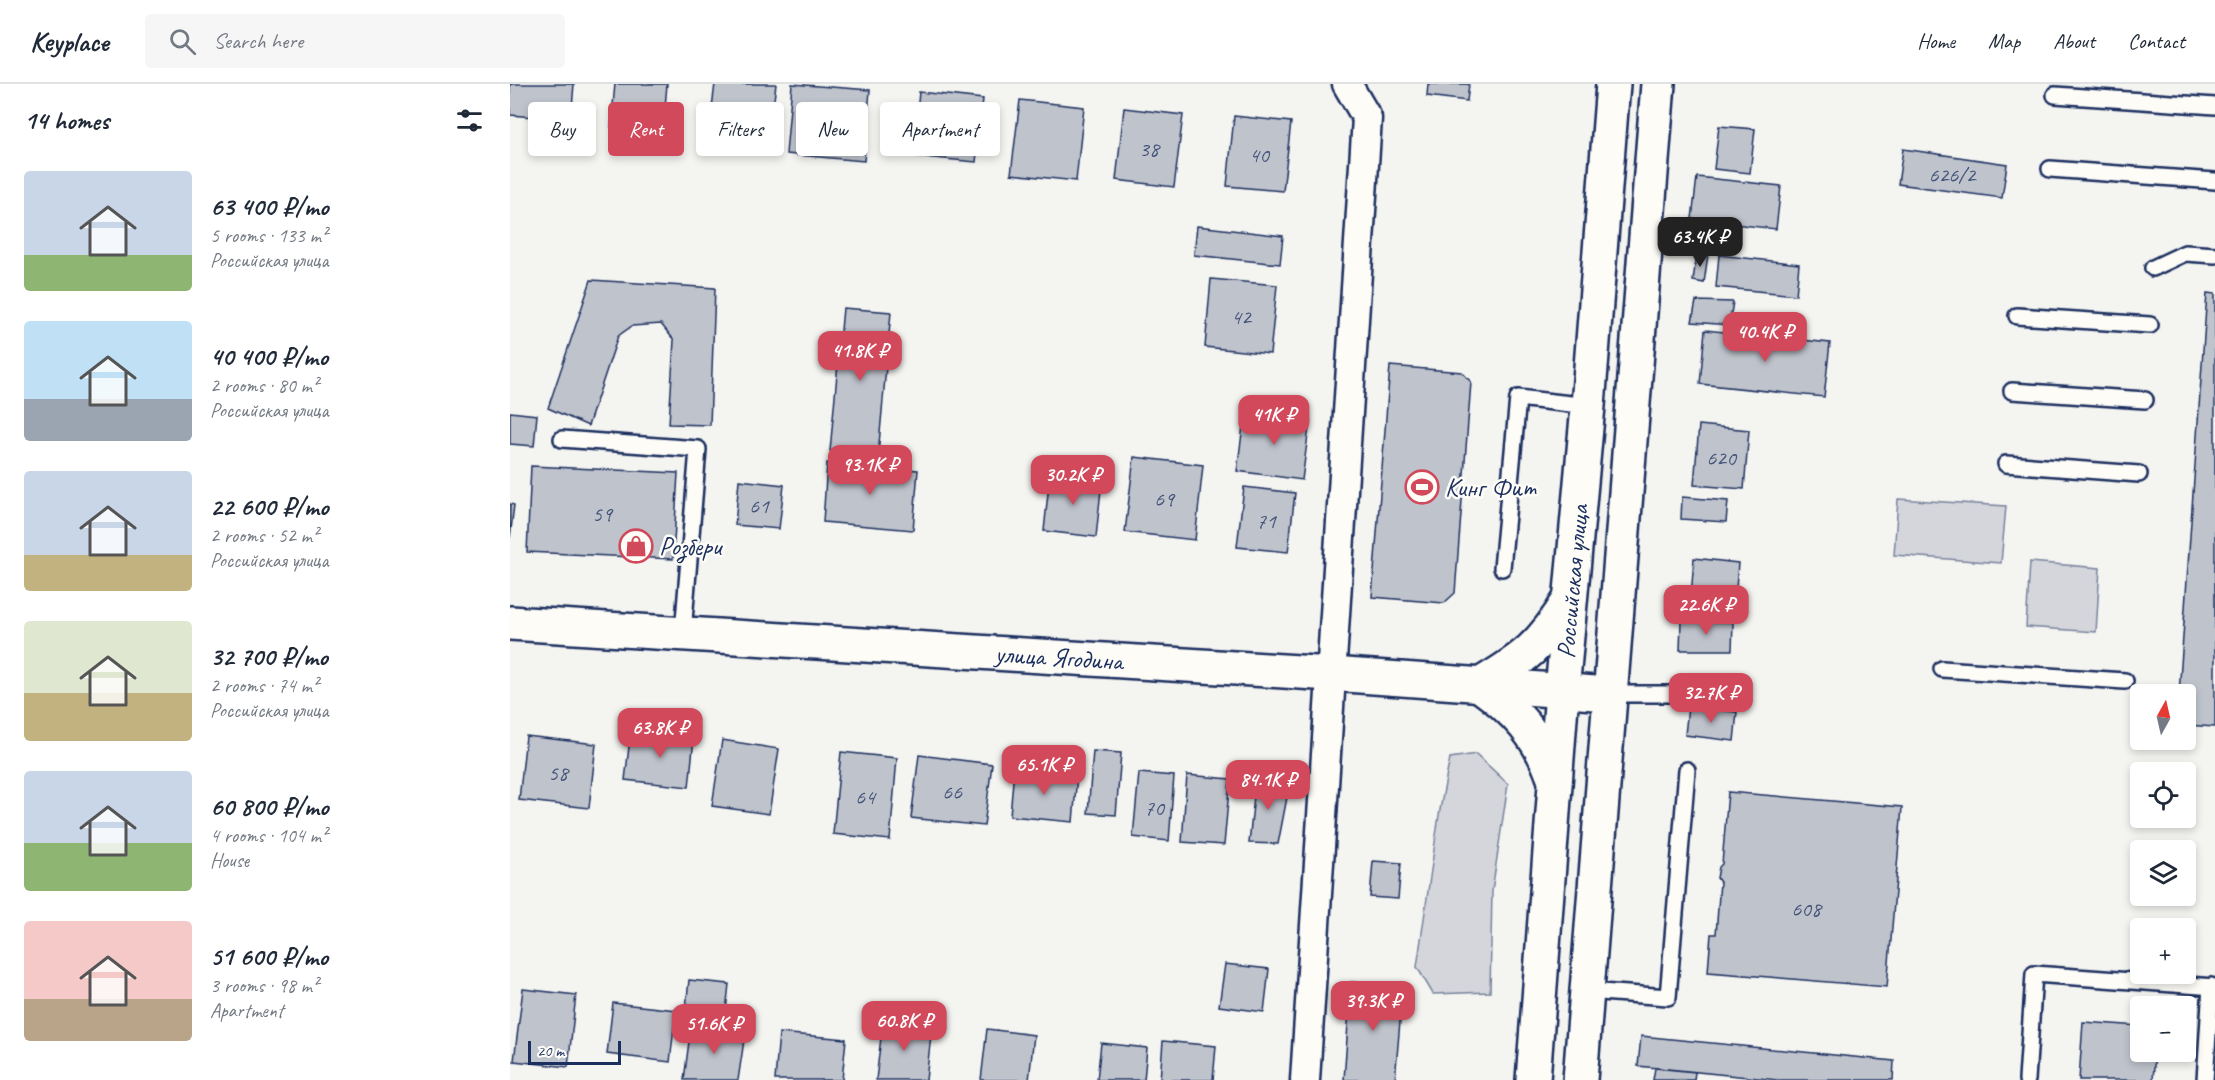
<!DOCTYPE html>
<meta charset="utf-8">
<style>
:root{--surface:#fff;--page:#f6f6f7;--text:#1f2937;--muted:#747a83;--line:#e0e1e3;--accent:#d1495b}
body{margin:0;font-family:Caveat,sans-serif;background:var(--page);color:var(--text);height:100vh;display:flex;flex-direction:column;font-size:22px;white-space:nowrap}
*{box-sizing:border-box;margin:0}
p{font-size:20px;color:var(--muted)}
.icon{flex:none;width:33px;height:33px;fill:none;stroke:currentColor;stroke-width:2;stroke-linecap:round;stroke-linejoin:round}
.map{position:relative;flex:1;overflow:hidden}
.side{display:flex;flex-direction:column;background:var(--surface);width:510px}
.side>*{flex:none}
.top-card{position:absolute;left:18px;top:18px;width:570px;height:54px;display:flex;gap:12px}
.needle{width:39px;rotate:8deg}
.tools{position:absolute;left:1620px;top:600px;display:grid;gap:12px}
.tools a{display:grid;place-items:center;width:66px;height:66px;border-radius:6px;background:var(--surface);box-shadow:0 3px 9px #0003;font-size:30px}
.scale{position:absolute;left:18px;bottom:15px;width:93px;box-sizing:border-box;padding-left:6px;border:3px solid #1b2f5e;border-top:0;font-size:16px;line-height:21px;white-space:nowrap;color:#1b2f5e;-webkit-text-stroke:4px #fdfcf7;paint-order:stroke}
.price{position:absolute;translate:-50% -51px;padding:0 14px;border-radius:12px;background:var(--accent);color:#fff;font-size:20px;line-height:39px;filter:drop-shadow(0 2px 3px #0008)}
.price::after{content:'';position:absolute;left:50%;top:36px;width:18px;height:14px;margin-left:-9px;background:inherit;clip-path:polygon(0 0,100% 0,50% 100%)}
.price.active{background:#222;color:#fff}
ul{padding:0;list-style:none}
li{display:flex;align-items:center;gap:18px;height:150px;padding:0 24px}
li span{display:grid;place-items:center;flex:none;width:168px;height:120px;border-radius:6px;color:#555}
li>.icon{margin-inline-start:auto}
span .icon{width:72px;height:72px;fill:#fffc;stroke-width:1}
li b{font-size:26px}
h2{display:flex;justify-content:space-between;align-items:center;height:72px;padding:0 24px;font-size:26px}
.pill{padding:0 21px;border-radius:6px;background:var(--surface);box-shadow:0 3px 9px #0003;font-size:21px;line-height:54px}
.pill.active{background:var(--accent);color:#fff}
header{display:flex;align-items:center;gap:36px;box-sizing:border-box;height:84px;padding:0 30px;background:var(--surface);border-bottom:2px solid var(--line)}
header strong{font-size:28px}
nav{display:flex;gap:33px;margin-inline-start:auto;font-size:21px}
.search{width:420px;height:54px;background:var(--page);display:flex;align-items:center;gap:15px;box-sizing:border-box;padding:0 21px;border-radius:6px;color:var(--muted);font-size:22px}
main{display:flex;flex:1;min-height:0}
.map>svg:first-child{display:block}
</style>
<header>
<strong>Keyplace</strong>
<div class="search"><svg class="icon" aria-label="search" viewBox="0 0 24 24"><circle cx="10" cy="10" r="6"/><path d="M15 15l6 6"/></svg>Search here</div>
<nav><a>Home</a><a>Map</a><a>About</a><a>Contact</a></nav>
</header>
<main>
<section class="side">
<h2>14 homes<svg class="icon" aria-label="filters" viewBox="0 0 24 24"><path d="M4 7h16M4 17h16"/><circle cx="9" cy="7" r="2"/><circle cx="15" cy="17" r="2"/></svg></h2>
<ul>
<li><span style="background:linear-gradient(#c9d6e8 70%,#8fb573 0)"><svg class="icon" aria-label="home" viewBox="0 0 24 24"><path d="M3 11l9-7 9 7M6 9v11h12V9"/></svg></span><div><b>63 400 ₽/mo</b><p>5 rooms · 133 m²</p><p>Российская улица</p></div></li>
<li><span style="background:linear-gradient(#bfe0f5 65%,#9aa5b1 0)"><svg class="icon" aria-label="home" viewBox="0 0 24 24"><path d="M3 11l9-7 9 7M6 9v11h12V9"/></svg></span><div><b>40 400 ₽/mo</b><p>2 rooms · 80 m²</p><p>Российская улица</p></div></li>
<li><span style="background:linear-gradient(#c9d6e8 70%,#c2b280 0)"><svg class="icon" aria-label="home" viewBox="0 0 24 24"><path d="M3 11l9-7 9 7M6 9v11h12V9"/></svg></span><div><b>22 600 ₽/mo</b><p>2 rooms · 52 m²</p><p>Российская улица</p></div></li>
<li><span style="background:linear-gradient(#dfe7d0 60%,#c2b280 0)"><svg class="icon" aria-label="home" viewBox="0 0 24 24"><path d="M3 11l9-7 9 7M6 9v11h12V9"/></svg></span><div><b>32 700 ₽/mo</b><p>2 rooms · 74 m²</p><p>Российская улица</p></div></li>
<li><span style="background:linear-gradient(#c9d6e8 60%,#8fb573 0)"><svg class="icon" aria-label="home" viewBox="0 0 24 24"><path d="M3 11l9-7 9 7M6 9v11h12V9"/></svg></span><div><b>60 800 ₽/mo</b><p>4 rooms · 104 m²</p><p>House</p></div></li>
<li><span style="background:linear-gradient(#f6c9c9 65%,#b9a48a 0)"><svg class="icon" aria-label="home" viewBox="0 0 24 24"><path d="M3 11l9-7 9 7M6 9v11h12V9"/></svg></span><div><b>51 600 ₽/mo</b><p>3 rooms · 98 m²</p><p>Apartment</p></div></li>
</ul>
</section>
<div class="map">
<svg width="1705" height="996" viewBox="0 0 1705 996">
<rect width="100%" height="100%" fill="#f4f4f1"/>
<filter id="ink" filterUnits="userSpaceOnUse"><feTurbulence type="fractalNoise" baseFrequency=".0167" numOctaves="2"/><feDisplacementMap in="SourceGraphic" scale="12" xChannelSelector="R" yChannelSelector="G"/><feConvolveMatrix kernelMatrix="1 2 1 2 8 2 1 2 1" color-interpolation-filters="sRGB"/></filter>
<g filter="url(#ink)">
<!-- green -->
<path fill="#d4d6db" stroke="#78829c" stroke-width="1.5" d="M1388,415L1496,422L1491,479L1384,471Z
M1520,478L1590,484L1586,548L1516,543Z
M966,670L998,700L982,807L980,908L923,910L907,883L929,731L940,674Z"/>
<!-- building -->
<path fill="#bfc3cc" stroke="#1b2f5e" stroke-width="1.5" d="M0,0H64L61,36L0,31Z
M105,0H157L153,47L101,43Z
M205,0H266L259,55L199,47Z
M282,0L360,6L354,77L276,70Z
M918,0H959L957,17L917,12Z
M409,8L473,15L466,78L403,72Z
M510,16L574,23L566,97L501,90Z
M614,24L673,31L664,103L606,96Z
M724,32L781,38L773,107L717,102Z
M1209,42L1245,45L1240,89L1204,85Z
M1393,65L1497,80L1492,114L1388,100Z
M1187,93L1271,102L1266,145L1182,135Z
M687,142L773,152L770,180L684,171Z
M1187,168L1198,170L1194,199L1183,197Z
M1209,171L1289,180L1286,211L1206,203Z
M701,195L767,201L760,270L695,263Z
M81,196L205,204L200,341L159,340L164,256L151,240L122,242L108,252L78,342L38,324Z
M1697,209L1705,210V643L1676,641V610H1669Z
M1186,217L1223,218L1219,241L1182,238Z
M333,224L381,228L368,371L320,367Z
M1195,246L1320,259L1314,313L1190,300Z
M880,282L952,288L961,298L945,509L934,519L862,513Z
M735,327L800,336L792,396L727,387Z
M0,328L27,331L24,362L0,360Z
M1189,341L1239,346L1234,405L1184,401Z
M624,373L693,381L685,456L615,448Z
M317,379L408,386L403,446L313,438Z
M21,382L168,389L163,475L17,468Z
M540,390L592,396L586,453L534,447Z
M229,396L274,401L269,445L225,441Z
M734,403L785,409L778,468L727,463Z
M1172,413L1218,417L1216,438L1171,435Z
M0,420L4,421L0,454Z
M1184,474L1228,479L1225,517L1181,513Z
M1171,537L1223,538L1222,566H1170Z
M1178,623L1227,628L1224,657L1175,651Z
M121,646L184,654L179,703L115,696Z
M16,652L86,660L79,724L9,716Z
M212,656L269,665L259,730L202,722Z
M583,667L611,669L606,731L578,729Z
M331,668L387,674L380,756L323,750Z
M409,671L482,680L474,742L401,734Z
M504,685L567,691L563,738L500,732Z
M629,689L664,692L659,757L623,753Z
M677,691L720,695L714,761L672,758Z
M746,693L780,698L768,760L739,759Z
M1218,708L1392,723L1377,903L1198,888L1201,850H1206L1210,798L1207,794L1209,783L1212,780Z
M863,777L891,779L888,815L860,813Z
M715,880L759,885L754,928L709,922Z
M179,896L219,900L216,927L176,924Z
M841,898L893,902L885,996H834Z
M13,905L66,911L58,983L4,977Z
M103,919L166,926L160,978L97,970Z
M373,936L422,942L416,996H366Z
M1573,938L1630,942V968H1645L1643,996H1569Z
M181,942L235,950L228,996H174Z
M477,945L524,951L519,996H471Z
M269,949L336,955L332,996H265Z
M1131,952L1384,977L1383,996H1268L1128,982Z
M653,957L706,962L703,996H650Z
M591,959L637,964L634,996H587Z
M1145,984L1185,988L1184,996H1143Z"/>
<g fill="none" stroke-linecap="round" stroke-linejoin="round">
<!-- lane casing -->
<g stroke="#1b2f5e" stroke-width="20">
<path id="lane" d="M1545,11L1705,22
M1540,85L1705,97
M1643,184L1675,169L1705,171
M1507,232L1640,241
M1502,307L1635,316
M52,355L188,365L173,549
M1496,380L1629,390
M992,484L1008,314L1078,322
M1432,585L1615,597
M1099,610H1192
M1077,907L1158,913L1177,686
M1517,996L1524,890L1705,903
M1695,996L1701,902"/>
</g>
<!-- street casing -->
<g stroke="#1b2f5e" stroke-width="33">
<path id="street" d="M795,996L857,34L837,0"/>
</g>
<!-- secondary casing -->
<g stroke="#1b2f5e" stroke-width="38">
<g id="secondary">
<path id="s1" d="M0,539L822,590L1099,610"/>
<path d="M970,601C1014,575 1032,561 1059,517"/>
<path d="M970,601C1005,626 1030,653 1044,694"/>
<path id="s2" d="M1023,996L1052,607L1078,322L1103,0"/>
<path d="M1070,996L1148,0"/>
</g>
</g>
<!-- lane -->
<use href="#lane" stroke="#fdfcf7" stroke-width="15"/>
<!-- street -->
<use href="#street" stroke="#fdfcf7" stroke-width="28"/>
<!-- secondary -->
<use href="#secondary" stroke="#fdfcf7" stroke-width="33"/>
</g>
</g>
<!-- icons -->
<defs>
<g id="stadium-ring" transform="scale(1.725)"><circle r="9.5" fill="#fdfcf7" stroke="#d1495b" stroke-width="1.5"/><path d="M0-5a6.5 5 0 1 0 0 10a6.5 5 0 1 0 0-10ZM-3.5-1.8h7v3.6h-7Z" fill="#d1495b"/></g>
<g id="shop-ring" transform="scale(1.725)"><circle r="9.5" fill="#fdfcf7" stroke="#d1495b" stroke-width="1.5"/><path d="M-5-2.5h2.3a2.7 3.5 0 0 1 5.4 0H5L5.5 6h-11ZM-1.5-2.5h3a1.5 2.3 0 0 0-3 0Z" fill="#d1495b"/></g>
</defs>
<g fill-rule="evenodd">
<use href="#stadium-ring" x="912" y="403"/>
<use href="#shop-ring" x="126" y="462"/>
</g>
<g text-anchor="middle" stroke-width="5" stroke-linejoin="round" paint-order="stroke">
<!-- number labels -->
<g font-size="22" fill="#44547a">
<text x="639" y="72">38</text>
<text x="749" y="78">40</text>
<text x="1442" y="98">626/2</text>
<text x="731" y="240">42</text>
<text x="1211" y="381">620</text>
<text x="654" y="422">69</text>
<text x="249" y="429">61</text>
<text x="92" y="437">59</text>
<text x="756" y="444">71</text>
<text x="48" y="696">58</text>
<text x="442" y="715">66</text>
<text x="355" y="720">64</text>
<text x="644" y="731">70</text>
<text x="1296" y="832">608</text>
</g>
<!-- poi labels -->
<g font-size="26" fill="#1b2f5e" stroke="#fdfcf7" text-anchor="start">
<text x="935" y="412">Кинг Фит</text>
<text x="149" y="471">Розбери</text>
</g>
<!-- street labels -->
<g font-size="26" fill="#1b2f5e" stroke="#fdfcf7">
<text dy="9" stroke="none"><textPath href="#s2" startOffset="500">Российская улица</textPath></text>
<text dy="9" stroke="none"><textPath href="#s1" startOffset="550">улица Ягодина</textPath></text>
</g>
</g>
</svg>
<div class="tools">
<a><svg class="needle" viewBox="-14 -14 28 28"><path d="M0-13l5 13h-10z" fill="#e53935"/><path d="M0 13l5-13h-10z" fill="#747a83"/></svg></a>
<a><svg class="icon" aria-label="locate" viewBox="0 0 24 24"><circle cx="12" cy="12" r="6"/><path d="M12 2v4M12 18v4M2 12h4M18 12h4"/></svg></a>
<a><svg class="icon" aria-label="layers" viewBox="0 0 24 24"><path d="M12 4l9 5-9 5-9-5zM3 14l9 5 9-5"/></svg></a>
<a>+</a>
<a>−</a>
</div>
<div class="scale">20 m</div>
<b class="price active" style="left:1190px;top:184px">63.4K ₽</b>
<b class="price" style="left:1255px;top:279px">40.4K ₽</b>
<b class="price" style="left:350px;top:298px">41.8K ₽</b>
<b class="price" style="left:764px;top:362px">41K ₽</b>
<b class="price" style="left:360px;top:412px">93.1K ₽</b>
<b class="price" style="left:563px;top:422px">30.2K ₽</b>
<b class="price" style="left:1196px;top:552px">22.6K ₽</b>
<b class="price" style="left:1201px;top:640px">32.7K ₽</b>
<b class="price" style="left:150px;top:675px">63.8K ₽</b>
<b class="price" style="left:534px;top:712px">65.1K ₽</b>
<b class="price" style="left:758px;top:727px">84.1K ₽</b>
<b class="price" style="left:863px;top:948px">39.3K ₽</b>
<b class="price" style="left:394px;top:968px">60.8K ₽</b>
<b class="price" style="left:204px;top:971px">51.6K ₽</b>
<div class="top-card">
<a class="pill">Buy</a>
<a class="pill active">Rent</a>
<a class="pill">Filters</a>
<a class="pill">New</a>
<a class="pill">Apartment</a>
</div>
</div>
</main>
